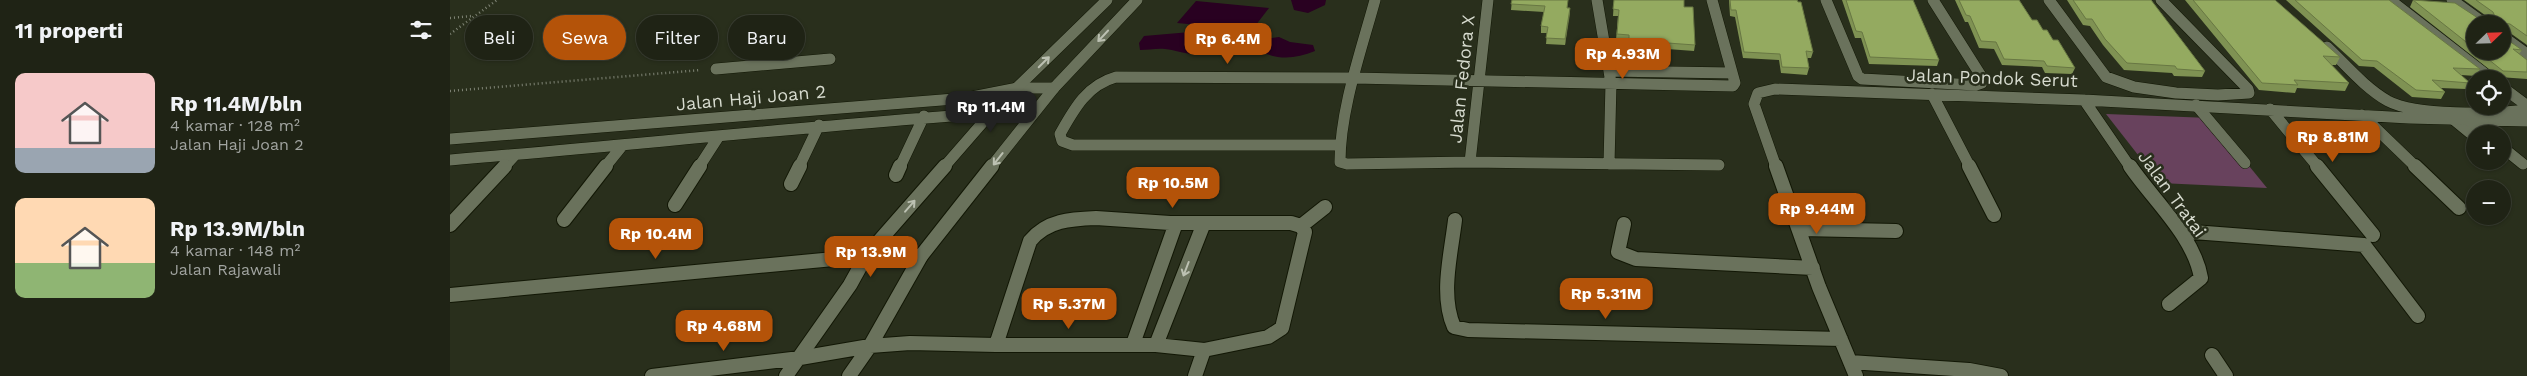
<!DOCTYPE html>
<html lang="id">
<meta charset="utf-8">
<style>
:root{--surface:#1f2315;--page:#2c2f22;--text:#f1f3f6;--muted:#a1a4a0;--line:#3c4034;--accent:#b45309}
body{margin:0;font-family:"Work Sans",sans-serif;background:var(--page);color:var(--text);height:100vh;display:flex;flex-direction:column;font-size:19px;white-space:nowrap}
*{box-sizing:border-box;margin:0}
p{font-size:16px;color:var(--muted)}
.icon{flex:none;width:28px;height:28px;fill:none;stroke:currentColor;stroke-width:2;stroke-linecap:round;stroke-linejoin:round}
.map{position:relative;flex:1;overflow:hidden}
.drawer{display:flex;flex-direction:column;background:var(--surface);width:450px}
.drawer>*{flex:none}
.guide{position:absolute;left:15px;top:15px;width:475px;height:45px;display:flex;gap:10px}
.needle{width:32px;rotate:67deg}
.controls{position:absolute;left:2016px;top:15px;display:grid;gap:10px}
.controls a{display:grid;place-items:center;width:45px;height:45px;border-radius:50%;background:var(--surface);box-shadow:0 1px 4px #0004,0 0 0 1px var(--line);font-size:25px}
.price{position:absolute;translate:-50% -42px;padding:0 11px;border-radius:10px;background:var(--accent);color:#fff;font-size:16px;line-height:32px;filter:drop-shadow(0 1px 2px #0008)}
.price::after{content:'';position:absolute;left:50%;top:30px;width:15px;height:11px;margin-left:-8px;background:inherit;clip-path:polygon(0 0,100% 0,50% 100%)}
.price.selected{background:#222;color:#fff}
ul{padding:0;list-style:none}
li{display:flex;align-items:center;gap:15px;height:125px;padding:0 15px}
li span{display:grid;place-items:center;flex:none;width:140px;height:100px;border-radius:10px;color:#555}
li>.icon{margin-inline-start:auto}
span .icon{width:60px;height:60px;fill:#fffc;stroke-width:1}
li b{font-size:21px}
h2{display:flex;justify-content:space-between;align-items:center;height:60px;padding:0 15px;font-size:21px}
.chip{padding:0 18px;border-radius:22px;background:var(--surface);box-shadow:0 1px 4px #0004,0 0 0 1px var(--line);font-size:18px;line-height:45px}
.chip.selected{background:var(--accent);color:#fff}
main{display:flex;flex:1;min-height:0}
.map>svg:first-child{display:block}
</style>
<main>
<section class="drawer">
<h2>11 properti<svg class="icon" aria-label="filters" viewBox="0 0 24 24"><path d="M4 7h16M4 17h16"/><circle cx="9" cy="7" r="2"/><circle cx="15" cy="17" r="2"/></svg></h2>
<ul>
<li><span style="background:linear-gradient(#f6c9c9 75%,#9aa5b1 0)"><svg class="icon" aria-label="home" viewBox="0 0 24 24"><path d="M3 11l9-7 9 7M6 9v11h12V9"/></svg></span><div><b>Rp 11.4M/bln</b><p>4 kamar · 128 m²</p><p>Jalan Haji Joan 2</p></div></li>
<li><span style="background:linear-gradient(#ffd9b3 65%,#8fb573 0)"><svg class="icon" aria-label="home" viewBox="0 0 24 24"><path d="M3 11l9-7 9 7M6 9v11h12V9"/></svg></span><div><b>Rp 13.9M/bln</b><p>4 kamar · 148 m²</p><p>Jalan Rajawali</p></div></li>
</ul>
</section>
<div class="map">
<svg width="2077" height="376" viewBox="0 0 2077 376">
<rect width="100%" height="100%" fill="#292f1c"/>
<!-- green -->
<path fill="#68425d" d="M1656,114L1760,118L1817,188L1710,183Z"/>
<!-- water -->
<path fill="#290121" d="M841,0H876L875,5L858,13L844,10Z
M746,1L819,8L802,30L727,23Z
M752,31C761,36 765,39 766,49C751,60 731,51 715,49C707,48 698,50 690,50L689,43L694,36Z
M829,37L840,42L863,45L865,51C843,60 824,60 804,48L813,39Z"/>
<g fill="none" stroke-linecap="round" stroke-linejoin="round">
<!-- service-far1 casing -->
<g stroke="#121705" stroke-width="12">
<path id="service-far1" d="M266,69L380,59
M1746,105L1795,163
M2003,119L2025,137
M0,160C180,145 360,126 541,113
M54,167L65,155
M155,167L172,146
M249,167L269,136
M349,167L369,125
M450,167L474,116"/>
</g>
<!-- service casing -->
<g stroke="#121705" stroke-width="16">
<path id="service" d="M446,175L450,166
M341,184L350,166
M225,205L250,166
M114,220L156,166
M0,225L55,166"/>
</g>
<!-- minor-far1 casing -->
<g stroke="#121705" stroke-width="12">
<path id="minor-far1" d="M925,0C911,51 890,110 890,162L897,164L1020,162L1269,165
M1147,0L1161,83L1159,164
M1376,0L1408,76L1412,79L1526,85L1532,83L1533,79L1483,0
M1599,0L1656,77L1684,87L1726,93L1768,95L1799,93L1798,89L1711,0
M1940,0L2042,79
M2002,0L2035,24
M2052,36L2077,54
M1877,47C1896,65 1915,88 1938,101C1966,116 2044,114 2076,110L2075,104L2052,87
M1159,71L1282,73
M1482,94L1520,167
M1634,100L1680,167
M1820,109L1868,167
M1912,115L1966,167
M2019,120L2036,134
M0,139L517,98L568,88H604
M890,145H623L612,141L610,134C624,109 637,85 666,77L904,78L1283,86L1285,83L1262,0
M2052,147L2073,164
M1020,162L1038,0
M1326,167L1304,104L1308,93L1325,89L1634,100L1959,118L2077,121"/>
</g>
<!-- minor casing -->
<g stroke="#121705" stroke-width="16">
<path id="minor" d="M1326,166L1369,287L1406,376
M1519,166L1544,215
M1680,166C1703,200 1744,236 1751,278L1719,304
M1867,166L1923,235
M1965,166L2009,208
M646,218L720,223H841L851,226L855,232L832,328L818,337L754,350L706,345H546L580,241C597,220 621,219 646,218Z
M1005,220C1001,254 990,295 1004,327L1018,330L1391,339
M1174,224L1168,252L1186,259L1363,268
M851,226L875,207
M1351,229L1446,231
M1730,231L1914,245L1968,316
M683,344L726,223
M706,345L754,223
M1762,355L1776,376
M1400,362L1519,370L1551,376
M202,376L350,358L420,346L460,343L546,345
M336,376L400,285L416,256
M399,376L420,346L471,256
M745,376L754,350"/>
</g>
<!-- tertiary-far1 casing -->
<g stroke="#121705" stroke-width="12">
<path id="tertiary-far1" d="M494,167L541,113L657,0
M541,167L604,88L687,0"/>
</g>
<!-- tertiary casing -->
<g stroke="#121705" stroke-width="16">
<path id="tertiary" d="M416,256L495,166
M0,295L416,256H471L542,166"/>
</g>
<!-- path -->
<path stroke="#7f8475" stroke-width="2.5" stroke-dasharray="1 3" stroke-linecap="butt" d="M0,18L22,16
M0,34L47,0
M0,91L251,70"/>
<!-- service-far1 -->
<use href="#service-far1" stroke="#6a725c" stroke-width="11"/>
<!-- service -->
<use href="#service" stroke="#6a725c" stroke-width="14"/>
<!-- minor-far1 -->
<use href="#minor-far1" stroke="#6a725c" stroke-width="11"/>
<!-- minor -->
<use href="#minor" stroke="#6a725c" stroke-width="14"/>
<!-- tertiary-far1 -->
<use href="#tertiary-far1" stroke="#6a725c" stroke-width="11"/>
<!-- tertiary -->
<use href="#tertiary" stroke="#6a725c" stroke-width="14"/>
</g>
<!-- wall -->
<path fill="#7f9253" d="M1062,0L1120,8L1115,45L1096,44L1097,33H1091V26L1094,12L1061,10Z
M1164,0L1245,45L1244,51L1204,48V52L1178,51L1179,41L1166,40L1168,16H1163Z
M1279,0H1347L1363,52L1361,58H1357L1359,68L1357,75L1331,73L1329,60L1293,58L1285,17L1280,16Z
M1392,0H1463L1489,60L1487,66L1419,64L1411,38H1405Z
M1505,0H1569L1582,20L1603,40L1625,68L1622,74L1595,73L1592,67L1552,65L1544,49L1529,48L1518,22H1515Z
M1617,0H1701L1755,71L1752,77L1724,76L1722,73L1674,70L1653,45L1640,26L1633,25Z
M1735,0H1825L1890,57L1886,65H1881L1899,83L1895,91L1847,88L1845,93L1809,90Z
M1836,0H1939L2030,69L2026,76L2011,75L2020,83L2016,89L1990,88L1995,92L1991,99L1962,97L1924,67L1909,66Z
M1963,0L2025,24V51H2052V36L2072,50L2069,54L2077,60V79L2049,77L1960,7Z
M2014,0H2077V45L2056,30H2052V24L2041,23L2039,18Z"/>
<!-- shaded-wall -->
<path fill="#687743" d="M1120,8V14L1115,45V39Z"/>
<!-- building -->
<path fill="#94aa60" stroke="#687743" d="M1062,0H1118L1117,8H1120L1115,39L1096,38L1098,27L1091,26L1095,6L1061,4Z
M1164,0H1234V7H1243L1245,45L1204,42V46L1179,44V35L1167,34L1169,10L1163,9Z
M1280,0H1347L1348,2H1351L1363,52L1356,51L1359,68L1332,67L1330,54L1294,52L1286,10H1281Z
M1396,0H1463L1489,60L1420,57L1412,32L1406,31Z
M1509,0H1569L1582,20H1587L1593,30H1597L1603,40H1608L1625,68L1597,66L1594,61L1554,59L1546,42L1531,41L1520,16L1516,15Z
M1623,0H1701L1755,71L1727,69L1725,66L1677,63L1655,39L1642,19H1636Z
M1743,0H1825L1890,57L1873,56L1899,83L1844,80L1848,85L1812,83Z
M1845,0H1939L2030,69L2003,68L2020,83L1982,80L1995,92L1966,90L1927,61L1912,60Z
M1963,0L2005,3L2037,24H2025V49Z
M2026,0H2077V36L2060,24L2053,23L2052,24H2040L2046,19L2043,12Z
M2052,36L2072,50L2063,49L2077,60V72L2053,71L2028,51H2052Z"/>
<!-- one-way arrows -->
<defs><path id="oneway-shaft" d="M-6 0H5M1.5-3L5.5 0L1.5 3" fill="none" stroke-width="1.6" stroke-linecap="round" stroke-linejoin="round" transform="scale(1.25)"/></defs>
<g stroke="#bcc1b2">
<use href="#oneway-shaft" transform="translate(653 36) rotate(133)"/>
<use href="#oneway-shaft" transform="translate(594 62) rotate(-45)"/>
<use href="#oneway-shaft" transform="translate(548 159) rotate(128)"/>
<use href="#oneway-shaft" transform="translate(460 206) rotate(-49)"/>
<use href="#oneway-shaft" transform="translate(736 269) rotate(111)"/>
</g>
<g text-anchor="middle" stroke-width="5" stroke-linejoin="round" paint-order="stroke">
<!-- street labels -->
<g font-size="18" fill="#d7dbcf" stroke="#292f1c">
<text transform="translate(1542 78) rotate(2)" y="6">Jalan Pondok Serut</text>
<text transform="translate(1012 79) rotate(-84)" y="6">Jalan Fedora X</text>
<text transform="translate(301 98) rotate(-5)" y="6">Jalan Haji Joan 2</text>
<text transform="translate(1722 194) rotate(54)" y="6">Jalan Tratai</text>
</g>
</g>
</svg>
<div class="controls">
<a><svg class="needle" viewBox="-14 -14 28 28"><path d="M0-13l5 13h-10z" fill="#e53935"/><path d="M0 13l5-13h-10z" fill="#a1a4a0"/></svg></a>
<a><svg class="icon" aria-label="locate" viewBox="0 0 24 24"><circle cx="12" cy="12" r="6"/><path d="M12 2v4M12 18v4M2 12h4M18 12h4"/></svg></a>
<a>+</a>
<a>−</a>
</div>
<b class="price" style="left:778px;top:65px">Rp 6.4M</b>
<b class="price" style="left:1173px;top:80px">Rp 4.93M</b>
<b class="price selected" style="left:541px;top:133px">Rp 11.4M</b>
<b class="price" style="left:1883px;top:163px">Rp 8.81M</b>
<b class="price" style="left:723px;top:209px">Rp 10.5M</b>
<b class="price" style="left:1367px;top:235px">Rp 9.44M</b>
<b class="price" style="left:206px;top:260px">Rp 10.4M</b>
<b class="price" style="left:421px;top:278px">Rp 13.9M</b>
<b class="price" style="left:1156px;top:320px">Rp 5.31M</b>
<b class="price" style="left:619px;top:330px">Rp 5.37M</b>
<b class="price" style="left:274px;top:352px">Rp 4.68M</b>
<div class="guide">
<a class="chip">Beli</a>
<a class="chip selected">Sewa</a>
<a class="chip">Filter</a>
<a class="chip">Baru</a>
</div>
</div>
</main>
